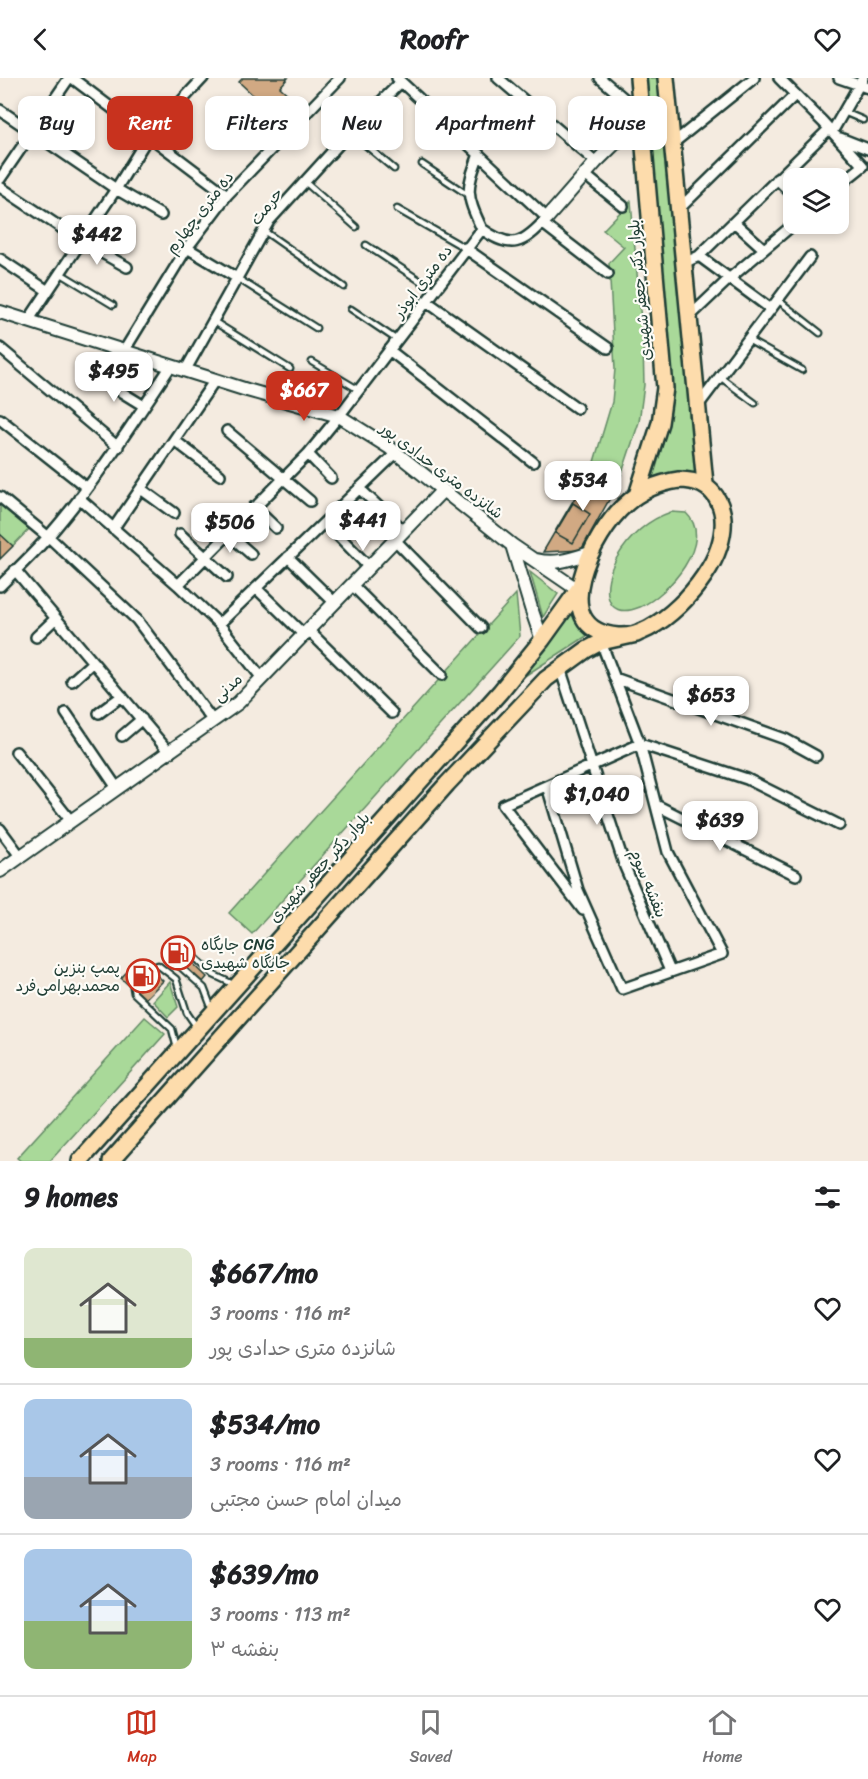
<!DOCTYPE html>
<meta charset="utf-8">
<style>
:root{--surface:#fff;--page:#f2f2f2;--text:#202124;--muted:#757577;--line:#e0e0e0;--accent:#c8321e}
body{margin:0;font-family:Sriracha,"Playpen Sans Arabic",sans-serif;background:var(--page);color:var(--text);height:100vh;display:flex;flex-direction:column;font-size:22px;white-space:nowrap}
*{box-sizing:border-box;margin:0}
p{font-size:20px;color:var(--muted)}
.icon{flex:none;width:33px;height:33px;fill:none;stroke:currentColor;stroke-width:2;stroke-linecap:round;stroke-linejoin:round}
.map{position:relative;height:1083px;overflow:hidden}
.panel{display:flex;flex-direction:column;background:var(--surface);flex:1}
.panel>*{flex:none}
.guide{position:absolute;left:18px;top:18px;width:832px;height:54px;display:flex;gap:12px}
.fabs{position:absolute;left:783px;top:90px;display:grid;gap:12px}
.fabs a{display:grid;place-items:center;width:66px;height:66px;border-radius:12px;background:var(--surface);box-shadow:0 3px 9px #0003;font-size:30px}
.price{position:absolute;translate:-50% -51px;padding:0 14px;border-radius:12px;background:#fff;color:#222;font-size:20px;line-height:39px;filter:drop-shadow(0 2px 3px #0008)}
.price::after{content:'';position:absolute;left:50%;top:36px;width:18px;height:14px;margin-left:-9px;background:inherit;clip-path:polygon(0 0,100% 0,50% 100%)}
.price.on{background:var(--accent);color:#fff}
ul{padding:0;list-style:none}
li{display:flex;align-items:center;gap:18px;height:150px;padding:0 24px}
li+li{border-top:2px solid var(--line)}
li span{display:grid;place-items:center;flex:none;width:168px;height:120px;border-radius:12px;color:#555}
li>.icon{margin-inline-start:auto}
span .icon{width:72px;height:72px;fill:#fffc;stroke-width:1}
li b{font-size:26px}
h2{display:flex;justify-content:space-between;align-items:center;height:72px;padding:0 24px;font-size:26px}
.pill{padding:0 21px;border-radius:12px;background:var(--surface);box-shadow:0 3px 9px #0003;font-size:21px;line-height:54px}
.pill.on{background:var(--accent);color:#fff}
header{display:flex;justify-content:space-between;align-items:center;height:78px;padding:0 24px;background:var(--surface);font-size:27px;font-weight:700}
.tab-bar{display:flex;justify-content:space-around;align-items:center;height:84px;border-top:2px solid var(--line);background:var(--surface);font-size:16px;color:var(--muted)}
.tab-bar a{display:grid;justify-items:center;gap:3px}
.tab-bar .on{color:var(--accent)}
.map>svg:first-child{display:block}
</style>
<header><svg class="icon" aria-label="back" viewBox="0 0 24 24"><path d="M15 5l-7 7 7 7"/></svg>Roofr<svg class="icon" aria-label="heart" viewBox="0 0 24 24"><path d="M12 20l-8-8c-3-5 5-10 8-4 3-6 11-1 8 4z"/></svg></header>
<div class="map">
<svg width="868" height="1083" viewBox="0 0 868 1083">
<rect width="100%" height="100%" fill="#f4ebe0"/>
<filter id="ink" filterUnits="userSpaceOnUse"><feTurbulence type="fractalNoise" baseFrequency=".0167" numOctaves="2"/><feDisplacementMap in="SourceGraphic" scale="12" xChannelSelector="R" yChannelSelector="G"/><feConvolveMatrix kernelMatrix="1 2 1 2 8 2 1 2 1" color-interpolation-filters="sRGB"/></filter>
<g filter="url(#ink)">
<!-- green -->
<path fill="#a9d999" stroke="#648b66" stroke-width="1.5" d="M645,0H659L697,407L650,409C661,374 672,340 672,303Z
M631,123L643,267L644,307L639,344L620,401L594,384L612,324L615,291L609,185L624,169L603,152Z
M0,424L31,449L0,481Z
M671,434L686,435C716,463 668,517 640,529C601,545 603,504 616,481C629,459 647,442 671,434Z
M530,494L558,516L543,539Z
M516,516L520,558L252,856L229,835Z
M578,527L599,550L506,610Z
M170,904L178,929L168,939L153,923Z
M145,939L165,956L50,1083H21L17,1080Z"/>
<!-- building -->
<path fill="#d1a983" stroke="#1f3d34" stroke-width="1.5" d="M243,0H288L280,9L304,31L287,49L239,4Z
M594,387L619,404L581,472L543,474Z
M573,425L590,436L573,465L555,455Z
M0,456L13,468L0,481Z
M176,869L207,899L202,905L170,875Z
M140,880L163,903L144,922L121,900Z"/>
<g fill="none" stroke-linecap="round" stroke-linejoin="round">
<!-- service casing -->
<g stroke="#1f3d34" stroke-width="9">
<path id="service" d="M844,34L863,42
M350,54L394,91
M422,86L468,117
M305,104L356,149
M397,131L465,170
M264,153L344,209
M366,167L434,212
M60,195L113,227
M237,200L316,250
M778,222L820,255
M351,231L397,262
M213,243L290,291
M748,262L802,292
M312,284L359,312
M720,299L755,325
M212,931L204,910L175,884L174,881L180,874L186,871L214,897L235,907
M177,970L172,951L134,915L133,909L151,891L158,887L176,901L187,935L196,948"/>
</g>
<!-- minor casing -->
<g stroke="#1f3d34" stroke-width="14">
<path id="minor" d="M72,0L227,117
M397,0L547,140C523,167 511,172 482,151
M498,0L596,84
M600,0L641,35
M779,0L823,44L863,88L838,108
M839,0L868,10
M0,32L116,111L161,137
M832,54L863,0
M840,60L868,71
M672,66L754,0
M585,97L623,128
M0,101L69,0
M777,101L794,118
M0,109L81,163L127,189
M679,131L795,17
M734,144L764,171
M542,145L608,196
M187,170L237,200
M465,170L608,270
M699,178L829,51
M0,181L48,213
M684,185L699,178L771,231
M426,223L577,330
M688,240L730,200L794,146
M28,243L116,111L148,59L203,0
M0,270L118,369
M389,272L533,384
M124,273L187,170L227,117L340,0
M185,293L269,143L350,54L401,4
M97,299L144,328
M697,329L810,179
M0,341L86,409
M227,353L310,423
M174,362L220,397
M308,376L331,400
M359,410L404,453
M141,411L174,435
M0,419L52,462L137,542L213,643
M79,420L178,507L219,546L261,599
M254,429L276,450
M202,433L251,476
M325,444L369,489
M113,451L215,302
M180,456L227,499
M395,462L481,550
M288,479L335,525
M15,492L169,674
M178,507L308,376L339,338L482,151C465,115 466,112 479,76
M352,507L442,597
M0,508C16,492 33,476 48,459C94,406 132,346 171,288
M256,510L303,556
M219,546L396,375
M308,552L392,635
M36,559L56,540
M560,590L625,789L670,893
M615,600L785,661L816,678
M72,603L93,584
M66,635L117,710
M99,635L122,618
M122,658L142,641
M16,674L71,743
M547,708L578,812L622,911L722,876L668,774L640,666L601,564
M656,727L796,797
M0,751L20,778
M583,832L503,727L640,666L747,701L839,747"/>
</g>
<!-- tertiary casing -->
<g stroke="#1f3d34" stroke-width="16">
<path id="tertiary" d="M547,140L596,84L641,40
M0,234L247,312L339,338L390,370L512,467L578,512
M512,467L531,530L542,562
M536,482C556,487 571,481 590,475
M0,793L238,625L443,412"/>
</g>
<!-- primary casing -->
<g stroke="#1f3d34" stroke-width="20">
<path id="primary" d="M666,0L705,406
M679,402C719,402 730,435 719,469C708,504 657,561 618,558C543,552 594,453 626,426C641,412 659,405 679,402Z
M637,417L660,345L665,310L638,0
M80,1083L500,614L542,562L578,512
M111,1083L447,706L546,601L586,572L601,564L637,556"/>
</g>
<!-- service -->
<use href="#service" stroke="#fdfcf7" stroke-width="4.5"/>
<!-- minor -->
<use href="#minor" stroke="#fdfcf7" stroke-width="9"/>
<!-- tertiary -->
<use href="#tertiary" stroke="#fdfcf7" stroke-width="12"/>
<!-- primary -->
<use href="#primary" stroke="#fddcac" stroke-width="15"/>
</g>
</g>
<!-- icons -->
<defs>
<g id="fuel-ring" transform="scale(1.725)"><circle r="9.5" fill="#fdfcf7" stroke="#c8321e" stroke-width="1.5"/><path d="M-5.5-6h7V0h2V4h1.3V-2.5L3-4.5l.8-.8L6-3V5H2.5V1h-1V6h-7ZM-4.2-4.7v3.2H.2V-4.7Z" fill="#c8321e"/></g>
</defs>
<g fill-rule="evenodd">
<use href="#fuel-ring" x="178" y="875"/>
<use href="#fuel-ring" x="143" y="898"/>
</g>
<g text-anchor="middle" stroke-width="4.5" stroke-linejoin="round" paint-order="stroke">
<!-- street labels -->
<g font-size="16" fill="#1f3d34" stroke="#fdfcf7">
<text transform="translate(266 128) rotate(-52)" y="6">حرمت</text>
<text transform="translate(199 134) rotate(-52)" y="6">ده متری چهارم</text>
<text transform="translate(422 203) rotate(-53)" y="6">ده متری ابوذر</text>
<text transform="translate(639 212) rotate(-95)" y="6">بلوار دکتر جعفر شهیدی</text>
<text transform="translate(442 392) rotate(37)" y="6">شانزده متری حدادی پور</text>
<text transform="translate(227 609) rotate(-42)" y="6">مدنی</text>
<text transform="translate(319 789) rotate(-48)" y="6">بلوار دکتر جعفر شهیدی</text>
<text transform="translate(649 805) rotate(68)" y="6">بنفشه سوم</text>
</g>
<!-- poi labels -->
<g font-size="16" fill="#1f3d34" stroke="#fdfcf7" text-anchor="start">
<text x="201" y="872">جایگاه CNG<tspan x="201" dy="18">جایگاه شهیدی</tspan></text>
<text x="120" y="895" text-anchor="end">پمپ بنزین<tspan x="120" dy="18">محمد‌بهرامی‌فرد</tspan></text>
</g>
</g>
</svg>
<div class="fabs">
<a><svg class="icon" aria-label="layers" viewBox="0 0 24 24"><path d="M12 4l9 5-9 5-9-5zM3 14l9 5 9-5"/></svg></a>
</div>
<b class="price" style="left:97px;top:188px">$442</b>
<b class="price" style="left:114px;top:325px">$495</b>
<b class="price on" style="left:304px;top:344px">$667</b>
<b class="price" style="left:583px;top:434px">$534</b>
<b class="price" style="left:363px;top:474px">$441</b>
<b class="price" style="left:230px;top:476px">$506</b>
<b class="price" style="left:711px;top:649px">$653</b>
<b class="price" style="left:597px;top:748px">$1,040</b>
<b class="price" style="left:720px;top:774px">$639</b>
<div class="guide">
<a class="pill">Buy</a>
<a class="pill on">Rent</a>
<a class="pill">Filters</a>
<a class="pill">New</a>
<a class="pill">Apartment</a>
<a class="pill">House</a>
</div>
</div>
<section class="panel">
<h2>9 homes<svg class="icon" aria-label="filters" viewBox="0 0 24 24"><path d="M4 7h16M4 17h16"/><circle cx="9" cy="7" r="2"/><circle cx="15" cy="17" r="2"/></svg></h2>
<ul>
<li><span style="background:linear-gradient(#dfe7d0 75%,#8fb573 0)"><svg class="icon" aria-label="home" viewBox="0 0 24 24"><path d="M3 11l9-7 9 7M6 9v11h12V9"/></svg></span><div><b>$667/mo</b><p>3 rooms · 116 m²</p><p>شانزده متری حدادی پور</p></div><svg class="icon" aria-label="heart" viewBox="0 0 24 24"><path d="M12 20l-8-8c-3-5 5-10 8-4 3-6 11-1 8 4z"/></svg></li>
<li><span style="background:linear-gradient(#a9c7e8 65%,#9aa5b1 0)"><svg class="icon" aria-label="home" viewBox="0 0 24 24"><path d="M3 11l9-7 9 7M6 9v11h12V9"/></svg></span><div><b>$534/mo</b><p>3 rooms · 116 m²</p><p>میدان امام حسن مجتبی</p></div><svg class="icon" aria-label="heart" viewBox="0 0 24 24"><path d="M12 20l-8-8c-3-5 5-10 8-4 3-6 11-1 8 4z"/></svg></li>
<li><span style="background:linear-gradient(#a9c7e8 60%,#8fb573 0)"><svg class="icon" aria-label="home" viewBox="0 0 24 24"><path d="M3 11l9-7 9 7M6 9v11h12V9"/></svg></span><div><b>$639/mo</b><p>3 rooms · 113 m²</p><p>بنفشه ۳</p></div><svg class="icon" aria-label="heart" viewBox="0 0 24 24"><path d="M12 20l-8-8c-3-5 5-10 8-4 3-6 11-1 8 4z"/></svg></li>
</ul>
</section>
<nav class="tab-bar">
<a class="on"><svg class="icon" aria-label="map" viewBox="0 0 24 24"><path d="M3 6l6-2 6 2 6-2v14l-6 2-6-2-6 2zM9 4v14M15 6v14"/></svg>Map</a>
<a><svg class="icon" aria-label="saved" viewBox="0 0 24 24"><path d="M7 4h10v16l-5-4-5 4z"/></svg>Saved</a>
<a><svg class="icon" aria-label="home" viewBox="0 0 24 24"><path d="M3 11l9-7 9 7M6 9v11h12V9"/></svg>Home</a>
</nav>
